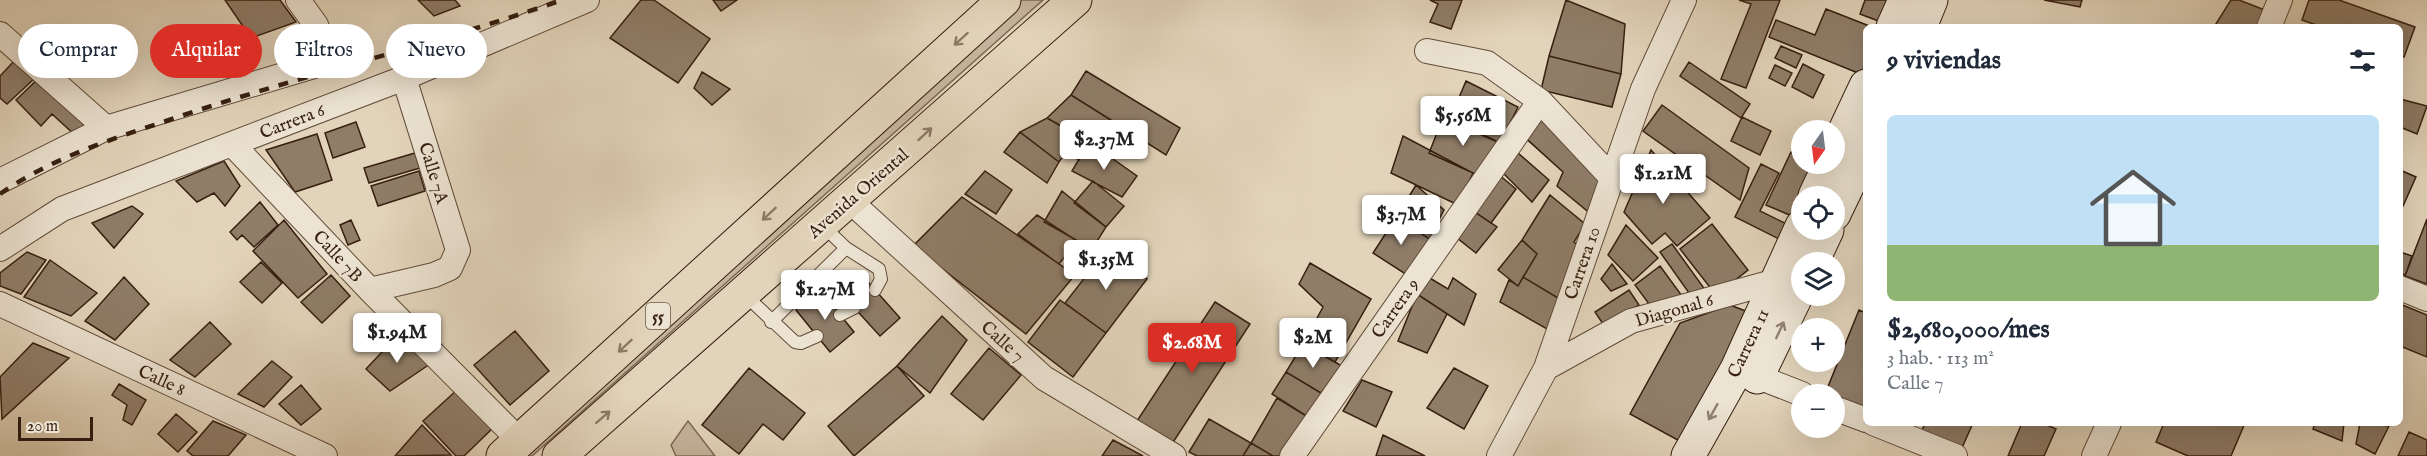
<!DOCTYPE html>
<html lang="es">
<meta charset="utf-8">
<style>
:root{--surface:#fff;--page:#f2f2f3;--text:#1f2937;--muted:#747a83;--line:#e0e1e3;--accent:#d93025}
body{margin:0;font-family:"IM FELL English",serif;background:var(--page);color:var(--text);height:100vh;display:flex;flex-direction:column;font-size:22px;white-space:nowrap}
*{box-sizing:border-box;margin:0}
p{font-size:20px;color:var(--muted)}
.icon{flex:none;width:33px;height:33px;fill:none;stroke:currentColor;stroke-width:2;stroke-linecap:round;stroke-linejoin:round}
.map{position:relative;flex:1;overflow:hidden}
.panel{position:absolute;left:1863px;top:24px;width:540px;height:402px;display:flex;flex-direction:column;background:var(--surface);border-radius:9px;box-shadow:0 6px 24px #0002}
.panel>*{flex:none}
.banner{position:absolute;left:18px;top:24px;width:570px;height:54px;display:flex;gap:12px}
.needle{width:39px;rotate:194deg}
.tools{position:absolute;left:1791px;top:120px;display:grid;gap:12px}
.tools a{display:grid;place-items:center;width:54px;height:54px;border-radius:50%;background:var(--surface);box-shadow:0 6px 24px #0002;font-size:30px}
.scale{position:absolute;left:18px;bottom:15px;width:75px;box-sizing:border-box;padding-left:6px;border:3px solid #361f10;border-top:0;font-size:16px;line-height:21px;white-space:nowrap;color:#361f10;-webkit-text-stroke:4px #ece3d2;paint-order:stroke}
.price{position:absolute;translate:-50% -51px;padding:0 14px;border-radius:6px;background:#fff;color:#222;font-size:20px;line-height:39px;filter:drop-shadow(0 2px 3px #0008)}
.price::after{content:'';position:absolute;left:50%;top:36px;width:18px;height:14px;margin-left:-9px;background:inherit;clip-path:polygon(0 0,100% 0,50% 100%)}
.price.selected{background:var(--accent);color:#fff}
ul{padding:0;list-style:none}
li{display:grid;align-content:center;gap:12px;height:318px;padding:0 24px}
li+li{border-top:2px solid var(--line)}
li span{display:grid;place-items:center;height:186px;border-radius:9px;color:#555}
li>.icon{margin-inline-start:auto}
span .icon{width:108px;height:108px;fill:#fffc;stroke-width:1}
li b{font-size:26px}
h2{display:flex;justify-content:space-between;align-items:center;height:72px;padding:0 24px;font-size:26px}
.pill{padding:0 21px;border-radius:27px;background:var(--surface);box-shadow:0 6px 24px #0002;font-size:21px;line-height:54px}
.pill.selected{background:var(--accent);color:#fff}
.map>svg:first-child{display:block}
</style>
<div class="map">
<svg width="2427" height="456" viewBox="0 0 2427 456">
<rect width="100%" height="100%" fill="#e2d4ba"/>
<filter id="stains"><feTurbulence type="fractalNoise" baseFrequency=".00333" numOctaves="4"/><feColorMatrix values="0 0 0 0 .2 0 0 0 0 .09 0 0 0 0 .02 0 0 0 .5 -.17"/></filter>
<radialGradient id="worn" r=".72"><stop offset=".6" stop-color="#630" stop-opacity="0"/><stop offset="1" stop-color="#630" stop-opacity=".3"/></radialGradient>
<!-- green -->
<path fill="#c5b59d" stroke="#7e6a56" stroke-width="1.5" d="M1018,0H1043L532,456H502Z
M688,421L715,456H676L671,445Z"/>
<!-- building -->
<path fill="#8f7d68" stroke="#361f10" stroke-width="1.5" d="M225,0H280L296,22L251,38Z
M418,0H455L460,6L434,16Z
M641,0H654L710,39L678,83L610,38Z
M713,0H737L721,11Z
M1430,0H1462L1451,29L1430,22L1438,4Z
M1566,0L1625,24L1621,74L1549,56Z
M1739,0H1780L1746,88L1721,79L1751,4Z
M1865,0H1899L1889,25L1860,14Z
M2044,0H2082L2080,7Z
M2231,0H2239L2270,12L2265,27H2214Z
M2309,0H2339L2415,27L2404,57L2400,55V27H2322L2302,20Z
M1826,9L1872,27H1866V66L1863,75L1769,37L1776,20L1815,35Z
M1781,46L1802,55L1796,68L1775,58Z
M1549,56L1621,74L1612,107L1541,90Z
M16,59L36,77L7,104L0,98V76Z
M1689,62L1750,104L1741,118L1680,76Z
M1803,64L1824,75L1813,98L1792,87Z
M1775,65L1792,73L1785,86L1769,78Z
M1086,71L1180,128L1166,155L1071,95Z
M702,72L730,89L712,105L694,88Z
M41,76L91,123L77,137L52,114L41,126L16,100Z
M1466,81L1518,107L1500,143L1450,119Z
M1071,95L1127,130L1111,154L1047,118Z
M2400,99L2427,106L2417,134L2400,127Z
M1662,105L1749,168L1740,200L1643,131Z
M1541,116L1602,185L1592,215L1557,186L1563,172L1520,133Z
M1742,117L1771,131L1760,155L1731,141Z
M1047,118L1089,142L1079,160L1066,152L1059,162L1020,132Z
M1443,118L1500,143L1480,173H1473L1429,153Z
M356,122L365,147L333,158L325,133Z
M1020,132L1059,162L1047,183L1004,152Z
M317,134L332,180L295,192L266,150Z
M1403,136L1473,173L1458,205L1391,173Z
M1089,142L1137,176L1122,197L1072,171Z
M1510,146L1549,180L1532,202L1496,166Z
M1651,150L1710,218L1677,246L1665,233L1652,244L1624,212Z
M1791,152L1802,157V164H1817L1802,196V213L1799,219L1766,205Z
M415,153L420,168L369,183L364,168Z
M224,161L240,186L225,206L214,193L197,202L176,181Z
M1761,164L1779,173L1760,211L1795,228L1787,243L1735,217Z
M2400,170L2416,177L2403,206L2400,205Z
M419,171L425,191L378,206L371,186Z
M985,171L1012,190L996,214L965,194Z
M1498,174L1516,189L1491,223L1469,208Z
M1093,181L1124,206L1106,227L1074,203Z
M1416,185L1444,210L1429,239L1397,216Z
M1062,191L1106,227L1092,249L1044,222Z
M1550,195L1585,224L1574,242L1582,249L1558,298L1523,277L1537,254L1522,240Z
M962,197L1075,275L1026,334L913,246Z
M260,202L278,225L254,247L242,235L237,240L230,232Z
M132,206L143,214L114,248L92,223Z
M1469,208L1497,227L1476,253L1452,234Z
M1037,215L1077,241L1059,264L1018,234Z
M1397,216L1429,239L1407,275L1373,253Z
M2427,219V284L2405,276Z
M284,220L327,274L298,298L253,251Z
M351,220L360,240L348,245L340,225Z
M1712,224L1748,270L1716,295L1680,249Z
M1626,225L1658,258L1633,281L1608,255Z
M1522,240L1537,254L1518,286L1498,270Z
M1672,244L1706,291L1694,300L1660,252Z
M1107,249L1147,279L1106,333L1065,303Z
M27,252L46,260L21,294L0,286V273Z
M2400,252L2412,256L2405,276L2400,271Z
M50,260L97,293L71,316L24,297Z
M261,262L282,283L262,303L240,282Z
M1310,263L1371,299L1335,362L1303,344L1323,307L1299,284Z
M1612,264L1627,284L1611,291L1601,279Z
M1660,266L1682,296L1649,304L1635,285Z
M860,273L900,318L880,336L839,291Z
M331,275L350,296L322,323L301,302Z
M124,277L149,304L115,340L85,321Z
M1428,277L1448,289L1453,278L1476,294L1464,325L1417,294Z
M1523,277L1558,298L1547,329L1500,302L1509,280L1518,286Z
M820,290L854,332L830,352L796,310Z
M1629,290L1639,305L1605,327L1595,312Z
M1417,294L1447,314L1427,353L1398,341Z
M1060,300L1106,333L1073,377L1028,342Z
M1215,302L1250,324L1170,447L1135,424Z
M2400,304L2427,315V357L2400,346Z
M1730,305L1756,315L1685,444L1630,414L1680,323Z
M1859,310L1866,313V416L1834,403V394H1825Z
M942,316L967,340L930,393L897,366Z
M210,322L231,344L195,377L170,360Z
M515,331L549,371L510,405L474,365Z
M398,335L430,364L390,391L366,369Z
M33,343L69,358L2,419L0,377Z
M1303,344L1342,366L1321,393L1286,372Z
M989,348L1021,375L983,420L951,394Z
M272,361L292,377L264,407L238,394Z
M897,366L924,396L854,456L828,426Z
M749,368L805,413L783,440L763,424L739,454L702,425Z
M1454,368L1488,386L1464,429L1427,408Z
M1286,372L1321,393L1308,417L1272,394Z
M1362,380L1392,392L1376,427L1343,411Z
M119,384L146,400L132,425L123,420L127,405L112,395Z
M301,385L321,409L301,425L279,404Z
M458,389L494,427L464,456H456L423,421Z
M1277,398L1308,417L1285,456H1273L1251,443Z
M176,414L197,432L178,452L158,434Z
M1209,419L1251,443L1243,456H1197L1189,452Z
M213,421L246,435L228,456H193L187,451Z
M1925,423H1973L1961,450L1921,433Z
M2022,423H2042L2056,429L2044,456H2008Z
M2164,423H2245L2231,456H2188L2156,442Z
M2315,423H2344L2342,441L2313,429Z
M2360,423L2389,426L2375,454L2356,444Z
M422,425L451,455L395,456Z
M2409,432L2427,440V456H2398Z
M1383,435L1425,456H1376Z
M1113,440L1143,456H1102Z
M1251,443L1273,456H1243Z"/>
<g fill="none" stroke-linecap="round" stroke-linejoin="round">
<!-- lane casing -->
<g stroke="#614c3a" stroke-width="14">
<path id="lane" d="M823,226L846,248L879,269L881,279L875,290
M745,295L795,342L801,343L817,336
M840,315L854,308
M771,322L846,248"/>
</g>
<!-- street casing -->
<g stroke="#614c3a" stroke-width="26">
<path id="street" d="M2269,27L2280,0
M0,34L106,128
M1427,51L1487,63L1540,101L1612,178
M233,145L370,290L521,442
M0,181L106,128L314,66L325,49L316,25L298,0
M850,201L1044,378L1174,456
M0,249L62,209L404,78L587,0
M2400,288L2427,299
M370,290L434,275L450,268L458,250L404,78
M0,304L325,456
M1546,368L1631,321L1776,281
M1743,371L1802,394
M1834,408L1866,420
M1873,423L1955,456
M1292,456L1540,101
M1499,456L1546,368L1643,89L1684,0
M2094,456L2109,423"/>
</g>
<!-- secondary casing -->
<g stroke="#361f10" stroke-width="35">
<path id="secondary" d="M1893,27L1905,0
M1920,27L1931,0
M1834,154L1866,86
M1815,196L1830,164
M1834,214L1866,147
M1812,262L1827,230
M1757,377L1802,284
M1688,456L1737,369L1802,226"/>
</g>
<!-- primary casing -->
<g stroke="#361f10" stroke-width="35">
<path id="primary" d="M503,456L1004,0
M559,456L1075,0"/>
</g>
<!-- lane -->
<use href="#lane" stroke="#ece3d2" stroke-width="12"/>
<!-- street -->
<use href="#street" stroke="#ece3d2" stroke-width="24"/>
<!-- secondary -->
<use href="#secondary" stroke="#ece3d2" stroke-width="33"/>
<!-- primary -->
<use href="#primary" stroke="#e2d4ba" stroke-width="33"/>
<!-- rail -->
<path stroke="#361f10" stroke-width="4.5" stroke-dasharray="10 10" stroke-linecap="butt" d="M0,194C50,159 109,140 166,121C297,76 431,46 562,0"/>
</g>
<!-- one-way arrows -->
<defs><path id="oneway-shaft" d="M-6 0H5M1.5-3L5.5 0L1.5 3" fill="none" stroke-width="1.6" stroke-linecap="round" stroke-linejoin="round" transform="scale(1.5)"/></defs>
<g stroke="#8c7a65">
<use href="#oneway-shaft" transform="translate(961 39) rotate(138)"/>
<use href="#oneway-shaft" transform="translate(925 134) rotate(-42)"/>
<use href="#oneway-shaft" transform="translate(769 214) rotate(137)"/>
<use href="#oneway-shaft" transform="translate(625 346) rotate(137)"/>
<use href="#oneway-shaft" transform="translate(603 417) rotate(-41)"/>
</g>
<g stroke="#918171">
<use href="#oneway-shaft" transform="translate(1780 330) rotate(-65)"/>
<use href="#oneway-shaft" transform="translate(1713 412) rotate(119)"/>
</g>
<g text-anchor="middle" stroke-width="5" stroke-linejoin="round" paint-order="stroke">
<!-- shield labels -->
<rect fill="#ece3d2" stroke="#6d5a4a" stroke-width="1.5" x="646" y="303" width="24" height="26" rx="4.5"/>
<g font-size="16" font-weight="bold" fill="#361f10">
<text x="658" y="322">55</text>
</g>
<!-- street labels -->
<g font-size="18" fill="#361f10" stroke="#ece3d2">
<text transform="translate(292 121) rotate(-21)" y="6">Carrera 6</text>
<text transform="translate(434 173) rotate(73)" y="6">Calle 7A</text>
<text transform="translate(858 193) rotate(-41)" y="6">Avenida Oriental</text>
<text transform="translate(338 256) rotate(47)" y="6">Calle 7B</text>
<text transform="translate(1582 263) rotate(-71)" y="6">Carrera 10</text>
<text transform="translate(1395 308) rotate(-55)" y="6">Carrera 9</text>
<text transform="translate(1674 310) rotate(-16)" y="6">Diagonal 6</text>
<text transform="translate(1003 341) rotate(42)" y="6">Calle 7</text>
<text transform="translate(1748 343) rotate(-65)" y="6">Carrera 11</text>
<text transform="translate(162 380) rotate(25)" y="6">Calle 8</text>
</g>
</g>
<rect width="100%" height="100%" filter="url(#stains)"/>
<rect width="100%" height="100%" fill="url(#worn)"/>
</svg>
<div class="tools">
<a><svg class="needle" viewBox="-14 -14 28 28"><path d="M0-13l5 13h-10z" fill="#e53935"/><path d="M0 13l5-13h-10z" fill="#747a83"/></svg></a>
<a><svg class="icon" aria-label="locate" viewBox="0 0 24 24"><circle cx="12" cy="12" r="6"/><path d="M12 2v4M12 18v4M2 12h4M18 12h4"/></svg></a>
<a><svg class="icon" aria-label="layers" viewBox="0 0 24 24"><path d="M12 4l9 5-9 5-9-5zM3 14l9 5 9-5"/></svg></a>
<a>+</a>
<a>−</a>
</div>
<div class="scale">20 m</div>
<b class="price" style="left:1463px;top:147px">$5.56M</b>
<b class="price" style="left:1104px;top:171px">$2.37M</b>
<b class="price" style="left:1663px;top:205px">$1.21M</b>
<b class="price" style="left:1401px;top:246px">$3.7M</b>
<b class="price" style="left:1106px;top:291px">$1.35M</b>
<b class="price" style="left:825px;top:321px">$1.27M</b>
<b class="price" style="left:397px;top:364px">$1.94M</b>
<b class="price" style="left:1313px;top:369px">$2M</b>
<b class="price selected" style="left:1192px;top:374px">$2.68M</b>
<div class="banner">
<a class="pill">Comprar</a>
<a class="pill selected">Alquilar</a>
<a class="pill">Filtros</a>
<a class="pill">Nuevo</a>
</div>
<section class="panel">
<h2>9 viviendas<svg class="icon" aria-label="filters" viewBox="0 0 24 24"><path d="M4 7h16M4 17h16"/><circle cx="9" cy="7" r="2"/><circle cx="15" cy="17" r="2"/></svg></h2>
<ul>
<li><span style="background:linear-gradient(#bfe0f5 70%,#8fb573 0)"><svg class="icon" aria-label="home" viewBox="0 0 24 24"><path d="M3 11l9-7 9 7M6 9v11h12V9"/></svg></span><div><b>$2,680,000/mes</b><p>3 hab. · 113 m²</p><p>Calle 7</p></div></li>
</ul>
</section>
</div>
